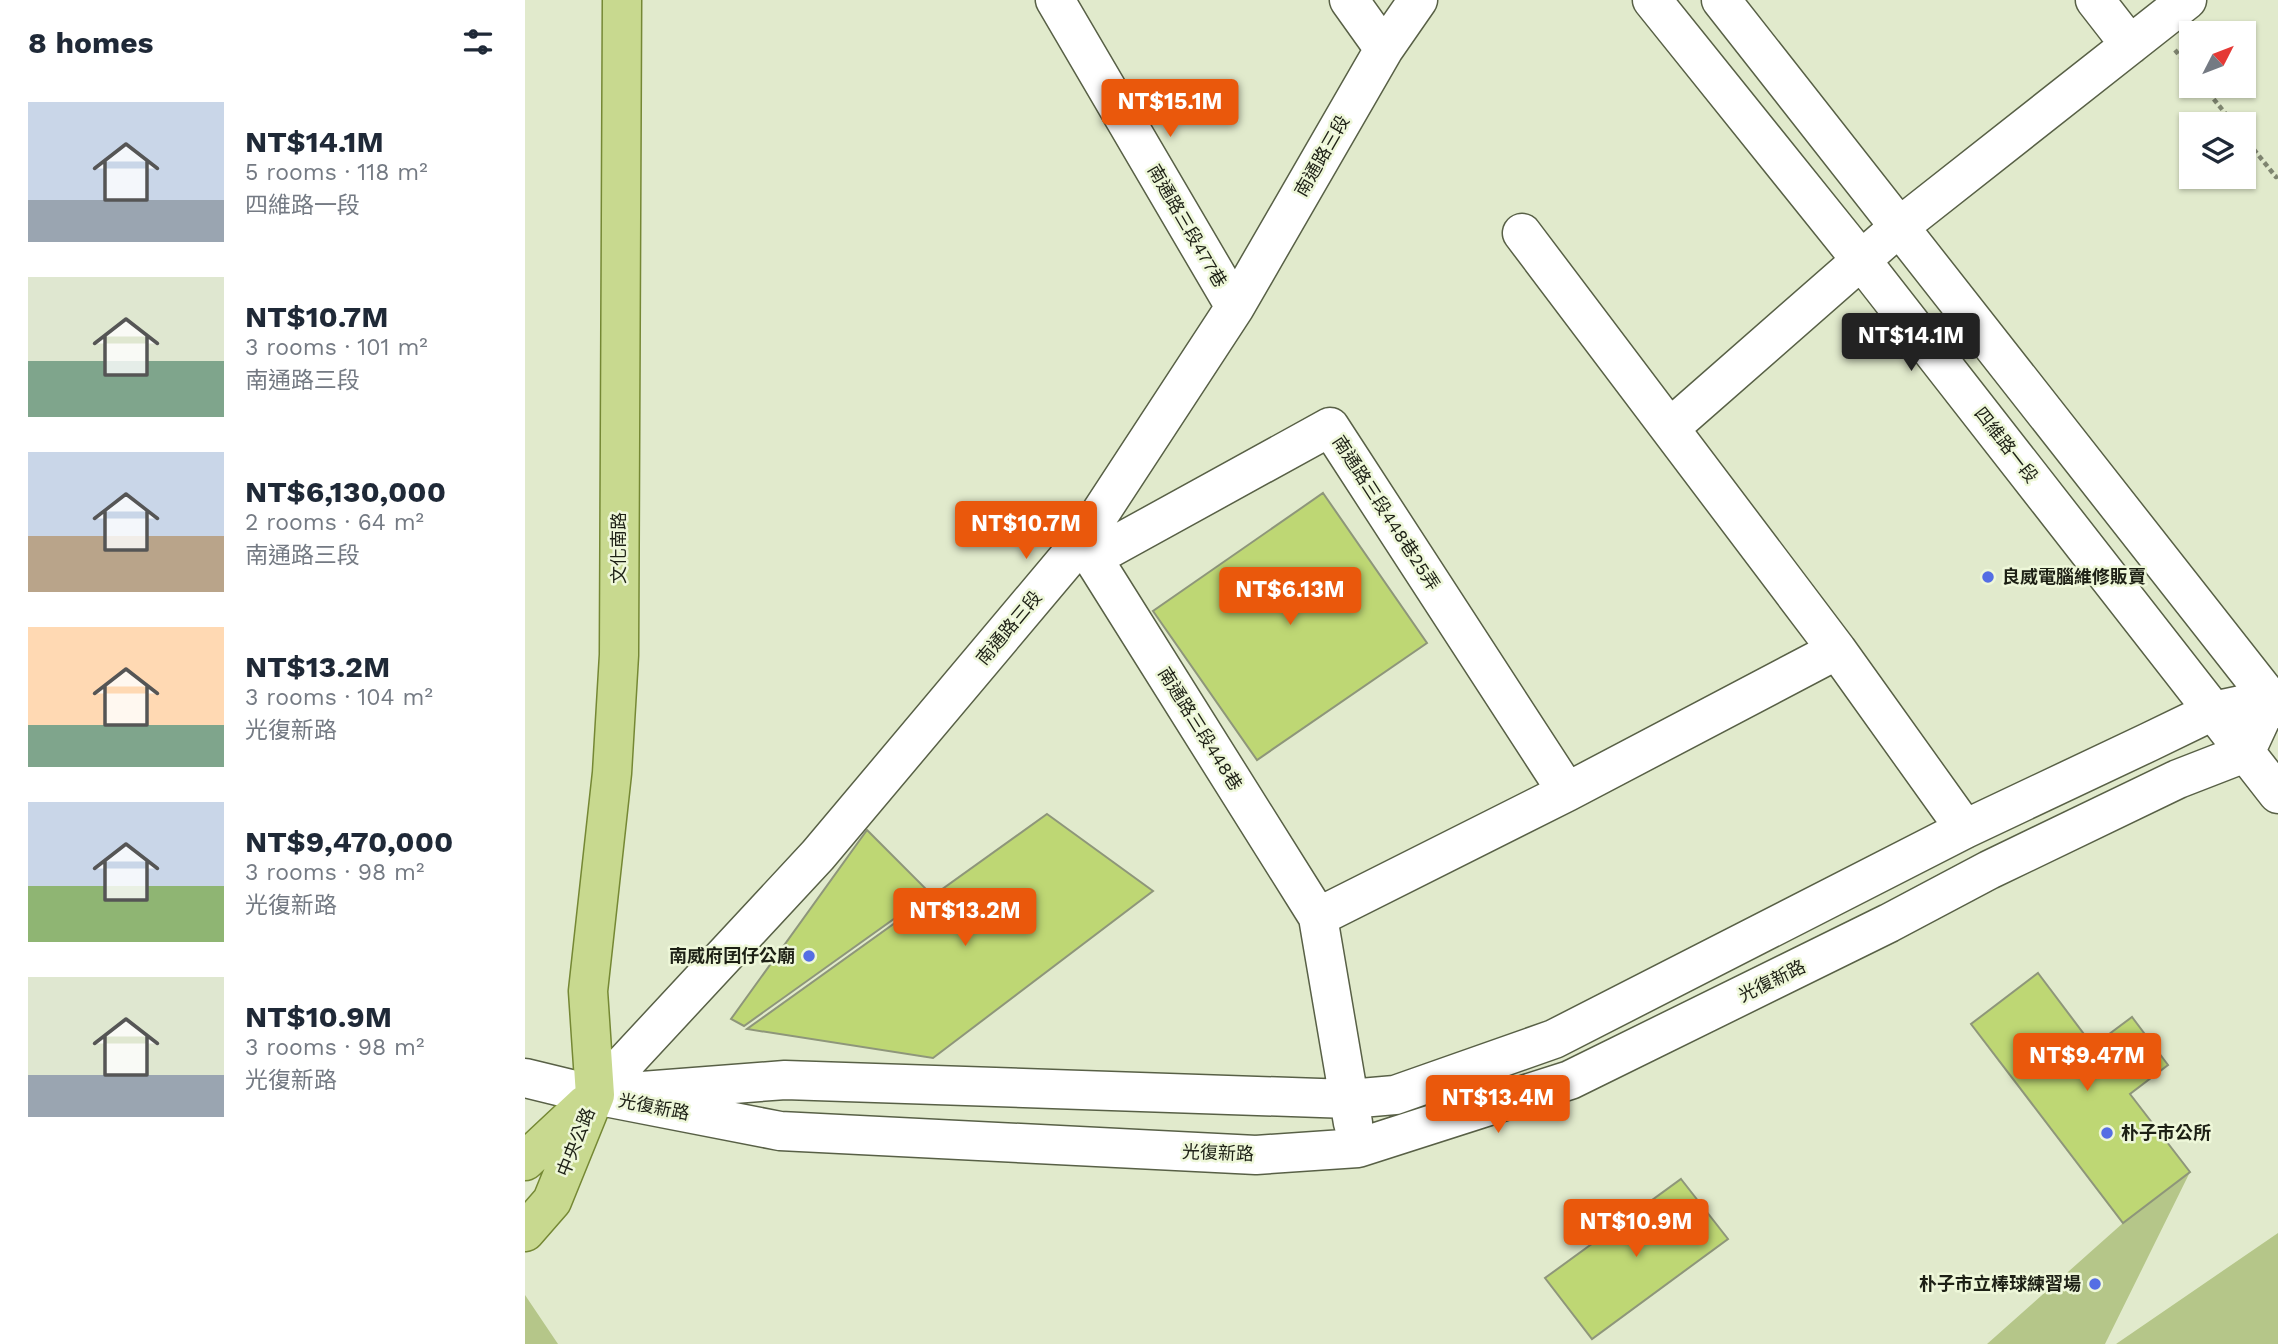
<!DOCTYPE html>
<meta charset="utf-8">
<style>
:root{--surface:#fff;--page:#f6f6f7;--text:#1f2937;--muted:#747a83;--accent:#ea580c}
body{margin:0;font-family:"Work Sans","Noto Sans TC",sans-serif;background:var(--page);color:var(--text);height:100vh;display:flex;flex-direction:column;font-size:26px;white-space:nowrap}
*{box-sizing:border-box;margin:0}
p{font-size:23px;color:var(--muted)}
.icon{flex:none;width:38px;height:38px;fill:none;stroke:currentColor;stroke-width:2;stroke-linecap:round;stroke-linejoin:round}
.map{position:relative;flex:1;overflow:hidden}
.side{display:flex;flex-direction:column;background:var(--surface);width:525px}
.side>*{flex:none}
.needle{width:46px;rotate:48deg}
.fabs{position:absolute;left:1654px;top:21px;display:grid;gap:14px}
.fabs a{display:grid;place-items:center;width:77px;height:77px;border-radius:0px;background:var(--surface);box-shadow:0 2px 5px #0004;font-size:35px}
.price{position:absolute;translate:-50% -60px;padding:0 16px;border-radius:7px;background:var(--accent);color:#fff;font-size:23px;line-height:46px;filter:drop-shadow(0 2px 4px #0008)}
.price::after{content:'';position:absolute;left:50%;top:42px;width:21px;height:16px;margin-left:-10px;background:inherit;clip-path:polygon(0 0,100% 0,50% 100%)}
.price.current{background:#222;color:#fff}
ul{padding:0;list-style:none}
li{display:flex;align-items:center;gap:21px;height:175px;padding:0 28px}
li span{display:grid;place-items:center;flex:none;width:196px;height:140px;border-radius:0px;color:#555}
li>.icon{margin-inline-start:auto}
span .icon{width:84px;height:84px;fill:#fffc;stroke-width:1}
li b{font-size:30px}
h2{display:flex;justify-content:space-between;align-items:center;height:84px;padding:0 28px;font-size:30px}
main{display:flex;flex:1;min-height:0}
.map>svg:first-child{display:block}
</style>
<main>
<section class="side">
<h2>8 homes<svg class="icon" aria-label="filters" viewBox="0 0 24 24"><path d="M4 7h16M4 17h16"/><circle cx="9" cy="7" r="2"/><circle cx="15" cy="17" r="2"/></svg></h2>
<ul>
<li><span style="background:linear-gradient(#c9d6e8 70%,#9aa5b1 0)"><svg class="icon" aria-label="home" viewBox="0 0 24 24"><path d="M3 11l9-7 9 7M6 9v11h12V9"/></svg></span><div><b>NT$14.1M</b><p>5 rooms · 118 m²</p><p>四維路一段</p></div></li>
<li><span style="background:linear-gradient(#dfe7d0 60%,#7fa58c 0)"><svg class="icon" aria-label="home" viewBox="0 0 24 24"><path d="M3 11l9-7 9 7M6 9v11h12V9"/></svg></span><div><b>NT$10.7M</b><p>3 rooms · 101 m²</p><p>南通路三段</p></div></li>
<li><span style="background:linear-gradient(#c9d6e8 60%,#b9a48a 0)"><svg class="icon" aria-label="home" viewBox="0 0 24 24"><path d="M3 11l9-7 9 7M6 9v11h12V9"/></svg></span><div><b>NT$6,130,000</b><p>2 rooms · 64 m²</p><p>南通路三段</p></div></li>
<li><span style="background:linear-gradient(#ffd9b3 70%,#7fa58c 0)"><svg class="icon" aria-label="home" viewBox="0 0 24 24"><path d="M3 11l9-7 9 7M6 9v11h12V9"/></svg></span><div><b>NT$13.2M</b><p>3 rooms · 104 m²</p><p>光復新路</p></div></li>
<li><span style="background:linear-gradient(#c9d6e8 60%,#8fb573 0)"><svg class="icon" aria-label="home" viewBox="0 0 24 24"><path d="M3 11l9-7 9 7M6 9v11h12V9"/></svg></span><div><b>NT$9,470,000</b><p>3 rooms · 98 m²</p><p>光復新路</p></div></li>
<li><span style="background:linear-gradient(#dfe7d0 70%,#9aa5b1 0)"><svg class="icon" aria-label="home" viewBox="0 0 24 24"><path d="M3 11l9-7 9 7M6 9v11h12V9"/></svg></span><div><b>NT$10.9M</b><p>3 rooms · 98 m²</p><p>光復新路</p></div></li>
</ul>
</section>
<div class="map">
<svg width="1753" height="1344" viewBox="0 0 1753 1344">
<rect width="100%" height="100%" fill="#e1eacc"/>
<!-- green -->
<path fill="#b5c689" d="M1665,1172L1580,1344H1462L1598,1223Z
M1753,1233V1344H1591Z
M0,1295L33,1344H0Z"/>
<!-- building -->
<path fill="#bed774" stroke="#8e967a" stroke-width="2" d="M798,493L902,643L732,760L628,611Z
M522,814L628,891L408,1058L222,1029Z
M342,830L405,893L219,1026L206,1019Z
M1513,973L1568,1046L1607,1017L1643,1065L1605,1094L1665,1172L1598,1223L1446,1024Z
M1156,1179L1203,1239L1067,1339L1020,1278Z"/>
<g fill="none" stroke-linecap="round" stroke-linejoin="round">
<!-- minor casing -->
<g stroke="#586046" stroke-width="41">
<path id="minor" d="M530,0L710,307
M824,0L859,49
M1127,0L1336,260L1753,794
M1196,0L1753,709
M1570,0L1605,45
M997,233L1312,650L1440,829
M1146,427L1374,227L1662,0
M557,541L793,917
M567,558L805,427L1042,792
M0,1078L70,1095L255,1131L731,1155L833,1148L1045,1080L1364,923L1464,870L1653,779L1720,753L1745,699
M117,1091L260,1080L824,1099L870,1095L1029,1039L1440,829L1624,742L1688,711L1753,697
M70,1095L293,855L557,541L710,307L859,49L893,0
M828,1123L793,917L1042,792L1312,650"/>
</g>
<!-- major casing -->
<g stroke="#758834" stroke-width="41">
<path id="major" d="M0,1161L61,1104
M0,1232L27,1201L70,1095L63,991L87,773L94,655L97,0"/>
</g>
<!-- path -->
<path stroke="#7f8570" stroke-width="4.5" stroke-dasharray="5 3.5" stroke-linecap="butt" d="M1650,50L1666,70
M1678,86L1709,124
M1718,136L1751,177L1753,176"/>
<!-- minor -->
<use href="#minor" stroke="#fff" stroke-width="38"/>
<!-- major -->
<use href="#major" stroke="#c8d98f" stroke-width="38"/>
</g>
<!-- markers -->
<g fill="#556ee4" stroke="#eef7d9" stroke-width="2.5">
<circle cx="1463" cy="577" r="7"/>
<circle cx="284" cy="956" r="7"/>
<circle cx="1582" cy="1133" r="7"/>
<circle cx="1570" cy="1284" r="7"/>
</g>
<g text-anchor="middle" stroke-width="5" stroke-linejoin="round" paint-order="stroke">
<!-- street labels -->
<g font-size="18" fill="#1d2015" stroke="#eef7d9">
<text transform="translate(797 156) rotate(-60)" y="6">南通路三段</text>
<text transform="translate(662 226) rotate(60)" y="6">南通路三段477巷</text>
<text transform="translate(1481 445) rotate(52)" y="6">四維路一段</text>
<text transform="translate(861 513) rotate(57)" y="6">南通路三段448巷25弄</text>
<text transform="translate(94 548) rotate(-90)" y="6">文化南路</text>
<text transform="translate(484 628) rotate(-50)" y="6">南通路三段</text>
<text transform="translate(675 729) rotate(58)" y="6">南通路三段448巷</text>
<text transform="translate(1247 981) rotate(-26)" y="6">光復新路</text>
<text transform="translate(129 1107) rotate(11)" y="6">光復新路</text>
<text transform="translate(51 1142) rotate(-68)" y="6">中央公路</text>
<text transform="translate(693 1153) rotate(2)" y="6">光復新路</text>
</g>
<!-- poi labels -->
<g font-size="18" font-weight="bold" fill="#1d2015" stroke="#eef7d9" text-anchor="start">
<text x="1477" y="583">良威電腦維修販賣</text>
<text x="270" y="962" text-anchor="end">南威府囝仔公廟</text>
<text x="1596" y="1139">朴子市公所</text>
<text x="1556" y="1290" text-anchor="end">朴子市立棒球練習場</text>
</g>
</g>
</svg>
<div class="fabs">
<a><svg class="needle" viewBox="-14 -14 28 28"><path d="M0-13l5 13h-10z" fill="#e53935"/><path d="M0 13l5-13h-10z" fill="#747a83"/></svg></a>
<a><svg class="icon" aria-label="layers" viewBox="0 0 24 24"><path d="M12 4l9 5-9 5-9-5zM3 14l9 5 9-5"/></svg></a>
</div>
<b class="price" style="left:645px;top:139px">NT$15.1M</b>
<b class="price current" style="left:1386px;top:373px">NT$14.1M</b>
<b class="price" style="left:501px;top:561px">NT$10.7M</b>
<b class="price" style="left:765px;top:627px">NT$6.13M</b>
<b class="price" style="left:440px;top:948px">NT$13.2M</b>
<b class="price" style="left:1562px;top:1093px">NT$9.47M</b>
<b class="price" style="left:973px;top:1135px">NT$13.4M</b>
<b class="price" style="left:1111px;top:1259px">NT$10.9M</b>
</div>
</main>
